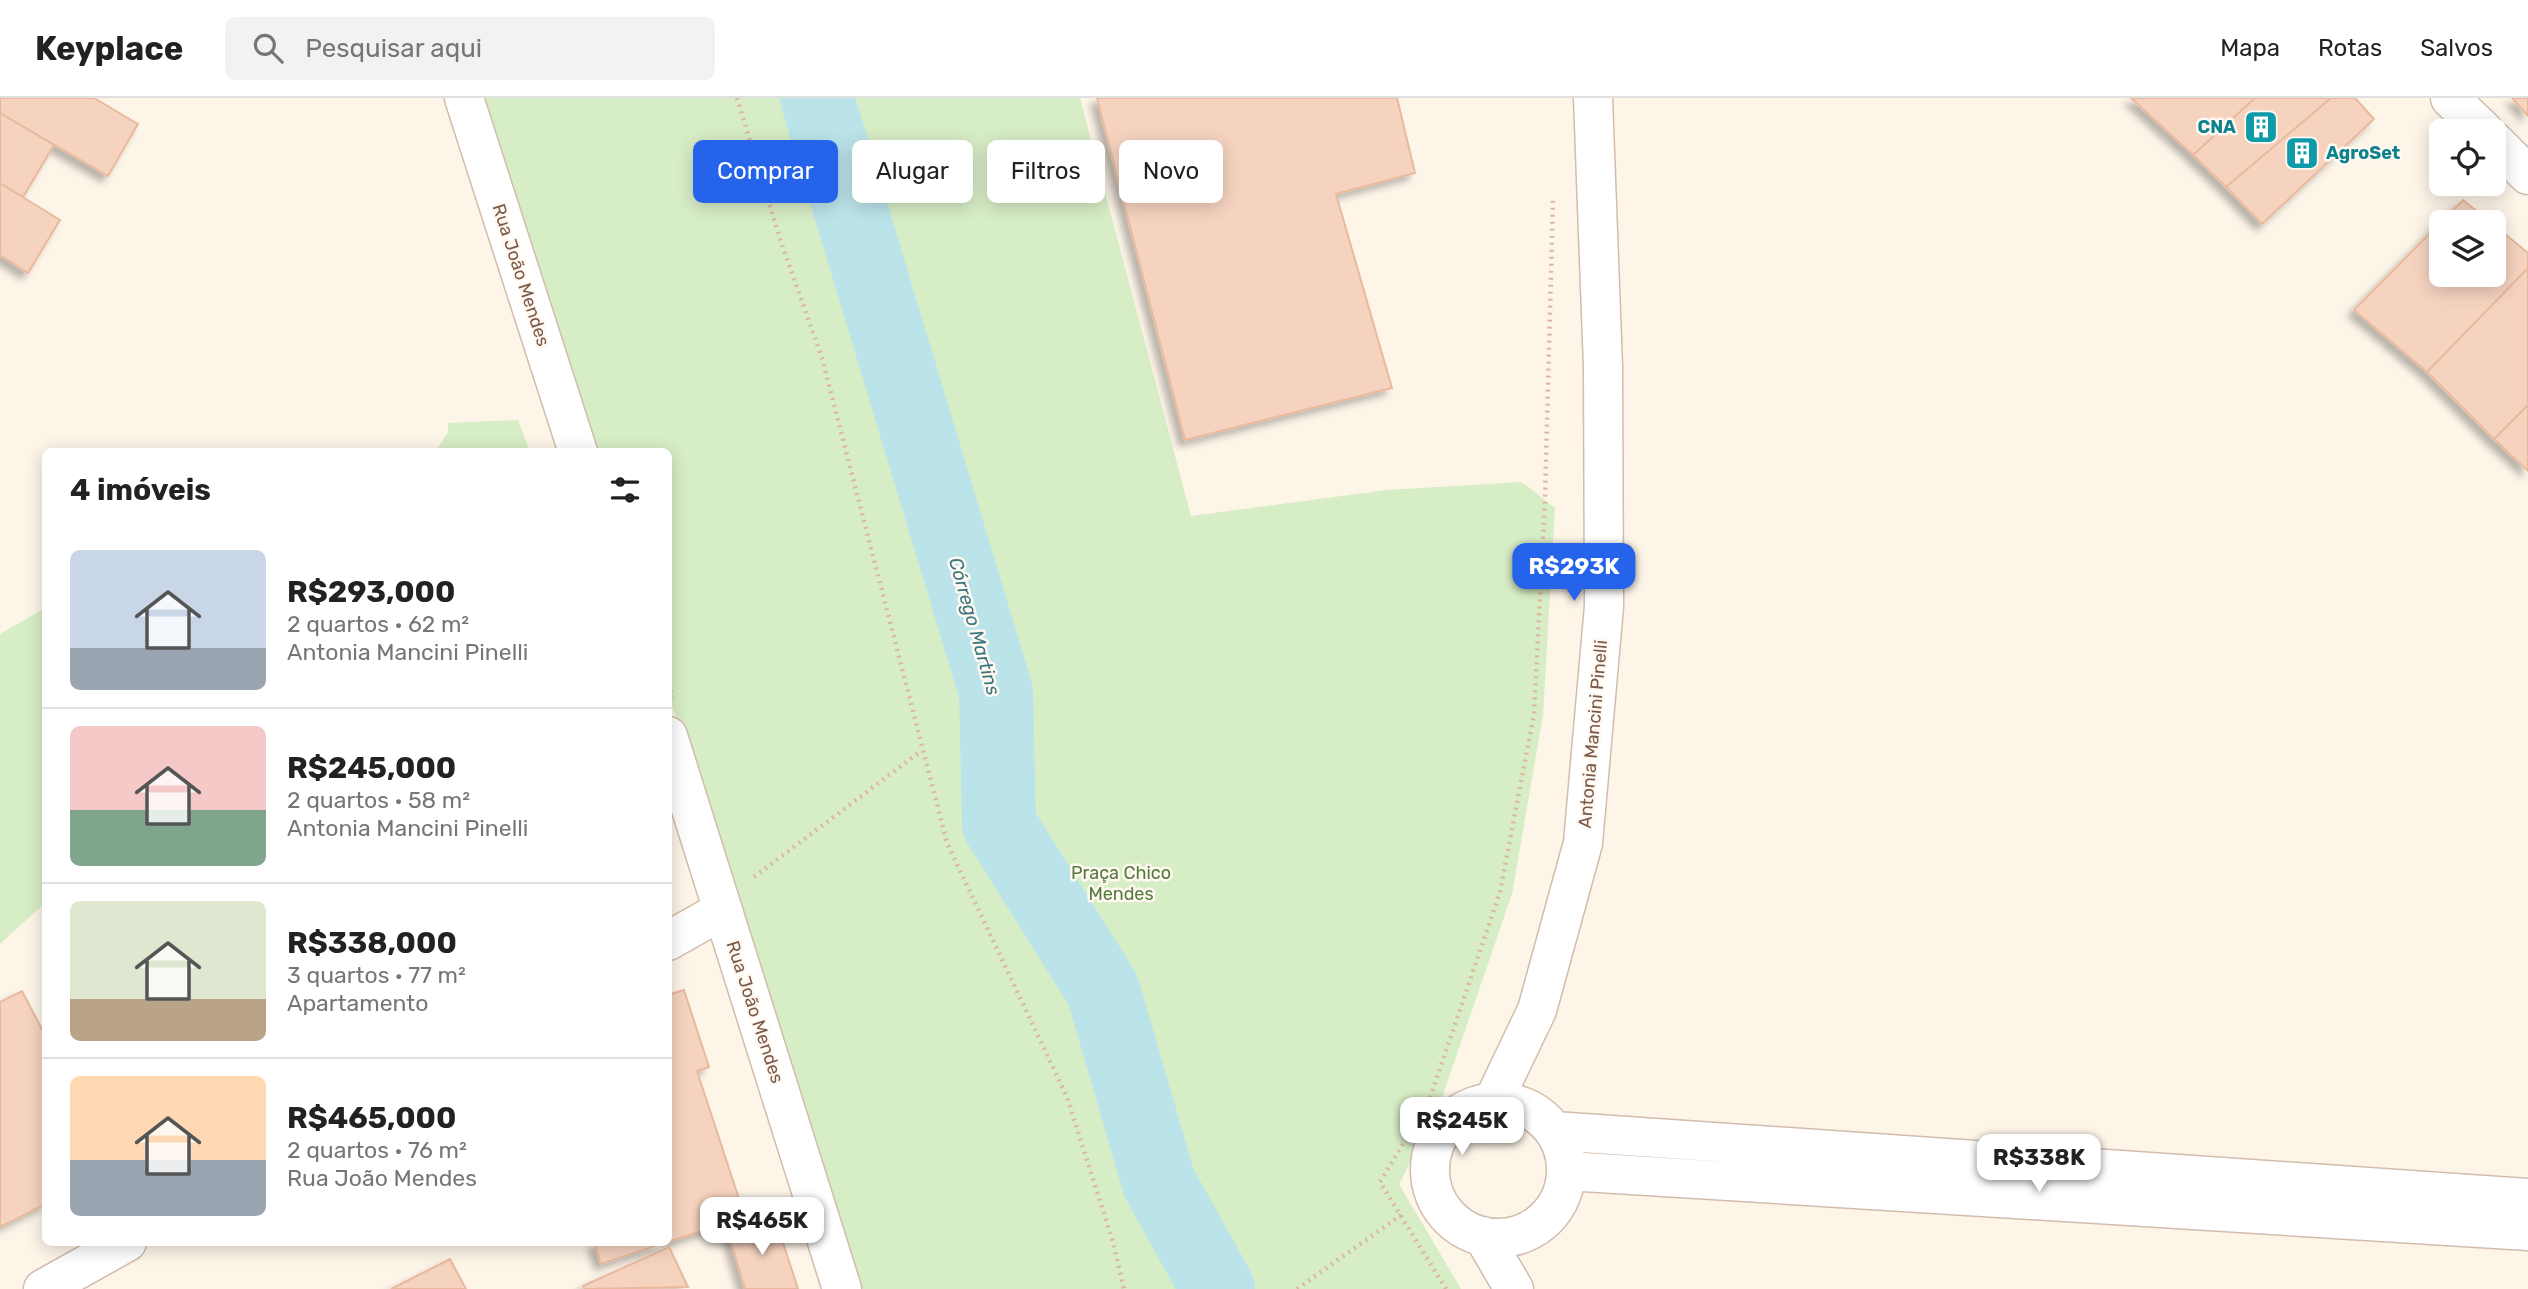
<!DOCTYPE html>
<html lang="pt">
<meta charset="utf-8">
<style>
:root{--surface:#fff;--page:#f2f2f2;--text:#222;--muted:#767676;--line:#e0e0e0;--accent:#2563eb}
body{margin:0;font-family:Rubik,sans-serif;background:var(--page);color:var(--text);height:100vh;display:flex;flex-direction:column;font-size:26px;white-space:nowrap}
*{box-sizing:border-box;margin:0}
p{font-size:23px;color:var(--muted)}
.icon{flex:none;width:38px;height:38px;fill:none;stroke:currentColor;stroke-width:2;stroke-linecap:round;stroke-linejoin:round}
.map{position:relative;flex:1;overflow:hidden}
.details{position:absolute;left:42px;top:350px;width:630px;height:798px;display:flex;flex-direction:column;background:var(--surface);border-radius:10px;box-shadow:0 4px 18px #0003}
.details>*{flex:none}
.hud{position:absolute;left:693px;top:42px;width:665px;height:63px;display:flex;gap:14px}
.tools{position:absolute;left:2429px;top:21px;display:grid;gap:14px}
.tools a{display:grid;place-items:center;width:77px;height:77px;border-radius:10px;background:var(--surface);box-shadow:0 4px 18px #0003;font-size:35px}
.price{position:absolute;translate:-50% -60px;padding:0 16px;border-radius:14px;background:#fff;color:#222;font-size:23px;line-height:46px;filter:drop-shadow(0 2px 4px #0008)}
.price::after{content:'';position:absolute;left:50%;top:42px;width:21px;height:16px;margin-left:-10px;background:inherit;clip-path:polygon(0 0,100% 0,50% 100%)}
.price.selected{background:var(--accent);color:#fff}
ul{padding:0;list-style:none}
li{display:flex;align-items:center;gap:21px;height:175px;padding:0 28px}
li+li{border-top:2px solid var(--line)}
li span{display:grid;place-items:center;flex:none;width:196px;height:140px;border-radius:10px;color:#555}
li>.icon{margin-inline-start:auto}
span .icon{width:84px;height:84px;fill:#fffc;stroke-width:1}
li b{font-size:30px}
h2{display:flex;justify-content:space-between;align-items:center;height:84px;padding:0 28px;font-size:30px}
.tag{padding:0 24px;border-radius:10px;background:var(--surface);box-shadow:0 4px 18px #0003;font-size:24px;line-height:63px}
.tag.selected{background:var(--accent);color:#fff}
header{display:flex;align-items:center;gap:42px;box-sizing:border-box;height:98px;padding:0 35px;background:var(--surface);border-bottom:2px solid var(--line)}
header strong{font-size:33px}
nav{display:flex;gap:38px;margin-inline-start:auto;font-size:24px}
.search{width:490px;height:63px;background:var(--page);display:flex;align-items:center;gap:18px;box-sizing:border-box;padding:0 24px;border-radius:10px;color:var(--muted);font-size:26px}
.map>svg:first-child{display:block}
</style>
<header>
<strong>Keyplace</strong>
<div class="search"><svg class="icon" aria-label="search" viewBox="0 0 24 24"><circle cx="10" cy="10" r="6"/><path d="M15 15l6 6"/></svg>Pesquisar aqui</div>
<nav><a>Mapa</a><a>Rotas</a><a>Salvos</a></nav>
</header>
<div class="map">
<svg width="2528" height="1191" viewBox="0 0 2528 1191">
<defs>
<filter id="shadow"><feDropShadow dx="-6" dy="6" stdDeviation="3.5" flood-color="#0004"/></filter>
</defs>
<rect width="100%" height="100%" fill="#fef5e9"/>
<!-- green -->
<path fill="#d7edc6" d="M475,0H1080L1191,418L1387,392L1522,384L1555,410L1543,617L1512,796L1437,1014L1399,1086L1461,1191H852L767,904L669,598L668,354L589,353Z
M518,322L530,353H436L448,334V325Z
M45,510V805L0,846V536Z"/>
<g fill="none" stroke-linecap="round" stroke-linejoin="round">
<!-- river -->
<path stroke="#bbe4ea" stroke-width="74" d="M817,0L996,594L999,726L1103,892L1159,1085L1218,1191"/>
</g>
<!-- building -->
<path fill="#f5d3bf" stroke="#e9b99e" stroke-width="2" filter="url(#shadow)" d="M0,0H94L138,26L108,78L0,15Z
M1097,0H1397L1415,75L1336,96L1392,290L1185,342Z
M2131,0H2255L2193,57Z
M2255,0H2331L2226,89L2193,57Z
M2331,0H2355L2374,21L2262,126L2226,89Z
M2512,0H2528V18Z
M0,15L54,47L23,99L0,85Z
M0,85L60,122L28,175L0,157Z
M2463,102L2490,124H2441Z
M2441,124V177H2494V127L2528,155V170L2427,274L2354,212Z
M2528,170V307L2494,341L2427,274Z
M2528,307V373L2494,341Z
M684,892L709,969L697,973L745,1119L668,1144V897Z
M22,893L46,939V1106L0,1129V904Z
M775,1120L798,1191H745L728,1134Z
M594,1144H667L601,1166Z
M669,1149L688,1189L585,1191L583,1188Z
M450,1161L466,1191H391Z"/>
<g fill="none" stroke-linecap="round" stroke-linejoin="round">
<!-- street casing -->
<g stroke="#d2bcad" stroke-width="41">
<path id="street" d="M464,0L578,354
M2450,0L2484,33
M2494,43L2528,77
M668,638L842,1191
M668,843L723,812
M1493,1004L1537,912L1583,745L1604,508L1603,269L1593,0
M1430 1072a68 68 0 1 1 136 0a68 68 0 1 1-136 0Z
M1554,1033L2528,1100
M1567,1073L2528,1133
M1483,1138L1514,1191
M43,1191L127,1144"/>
</g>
<!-- path -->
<path stroke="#dbb6a1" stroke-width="4.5" stroke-dasharray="2 5" stroke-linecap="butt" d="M737,0L780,141L822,260L947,745L1067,999L1113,1144L1124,1191
M668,586L673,600
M754,779L921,653
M1297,1191L1401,1117
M1446,1191L1380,1084L1429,1003L1500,794L1534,616L1545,400L1553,102"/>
<!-- street -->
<use href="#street" stroke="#fff" stroke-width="38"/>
</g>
<!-- icons -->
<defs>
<g id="building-square" transform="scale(1.75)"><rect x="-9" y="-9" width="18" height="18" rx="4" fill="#0f9aa8" stroke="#fff9f1"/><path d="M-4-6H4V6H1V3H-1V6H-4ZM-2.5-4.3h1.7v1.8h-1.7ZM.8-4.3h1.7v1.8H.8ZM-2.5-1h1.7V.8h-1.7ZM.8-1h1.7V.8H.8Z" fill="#fff"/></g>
</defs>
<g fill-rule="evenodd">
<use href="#building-square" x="2261" y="29"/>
<use href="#building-square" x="2302" y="55"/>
</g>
<g text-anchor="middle" stroke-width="5" stroke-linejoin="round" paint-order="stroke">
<!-- culture labels -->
<g font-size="18" font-weight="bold" fill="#0d838f" stroke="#fff9f1" text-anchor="end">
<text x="2236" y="35">CNA</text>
<text x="2326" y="61" text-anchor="start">AgroSet</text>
</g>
<!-- street labels -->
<g font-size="18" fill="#7b5a4a" stroke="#fff9f1">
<text transform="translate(521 177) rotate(72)" y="6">Rua João Mendes</text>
<text transform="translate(1593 636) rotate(-85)" y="6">Antonia Mancini Pinelli</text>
<text transform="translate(755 914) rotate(72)" y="6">Rua João Mendes</text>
</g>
<!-- park labels -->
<g font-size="18" fill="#527b3e" stroke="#fff9f1">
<text x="1121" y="781">Praça Chico<tspan x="1121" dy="21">Mendes</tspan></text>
</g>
<!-- water labels -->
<g font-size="19" font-style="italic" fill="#3c7781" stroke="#fff9f1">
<text transform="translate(975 528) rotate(74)" y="7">Córrego Martins</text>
</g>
</g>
</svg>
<div class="tools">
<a><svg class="icon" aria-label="locate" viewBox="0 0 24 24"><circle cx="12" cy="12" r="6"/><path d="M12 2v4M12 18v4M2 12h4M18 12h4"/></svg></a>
<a><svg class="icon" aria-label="layers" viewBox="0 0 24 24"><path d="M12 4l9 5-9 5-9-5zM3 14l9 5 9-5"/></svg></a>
</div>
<b class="price selected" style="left:1574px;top:505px">R$293K</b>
<b class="price" style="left:1462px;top:1059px">R$245K</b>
<b class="price" style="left:2039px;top:1096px">R$338K</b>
<b class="price" style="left:762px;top:1159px">R$465K</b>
<div class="hud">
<a class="tag selected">Comprar</a>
<a class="tag">Alugar</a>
<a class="tag">Filtros</a>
<a class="tag">Novo</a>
</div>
<section class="details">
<h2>4 imóveis<svg class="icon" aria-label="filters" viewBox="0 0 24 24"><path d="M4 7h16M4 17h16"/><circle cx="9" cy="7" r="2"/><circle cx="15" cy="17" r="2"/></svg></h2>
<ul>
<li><span style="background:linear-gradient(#c9d6e8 70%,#9aa5b1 0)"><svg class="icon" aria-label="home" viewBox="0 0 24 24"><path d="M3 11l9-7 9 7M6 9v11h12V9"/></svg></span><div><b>R$293,000</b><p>2 quartos · 62 m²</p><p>Antonia Mancini Pinelli</p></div></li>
<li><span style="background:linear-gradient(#f6c9c9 60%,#7fa58c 0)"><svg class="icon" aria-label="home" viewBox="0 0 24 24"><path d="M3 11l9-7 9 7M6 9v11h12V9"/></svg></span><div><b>R$245,000</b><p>2 quartos · 58 m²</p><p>Antonia Mancini Pinelli</p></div></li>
<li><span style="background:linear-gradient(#dfe7d0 70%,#b9a48a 0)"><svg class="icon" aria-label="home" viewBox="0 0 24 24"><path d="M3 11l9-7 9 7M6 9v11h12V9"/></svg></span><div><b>R$338,000</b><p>3 quartos · 77 m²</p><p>Apartamento</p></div></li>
<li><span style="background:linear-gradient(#ffd9b3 60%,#9aa5b1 0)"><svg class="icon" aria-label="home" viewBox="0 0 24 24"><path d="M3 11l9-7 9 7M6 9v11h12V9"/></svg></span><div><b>R$465,000</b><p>2 quartos · 76 m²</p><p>Rua João Mendes</p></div></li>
</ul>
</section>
</div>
